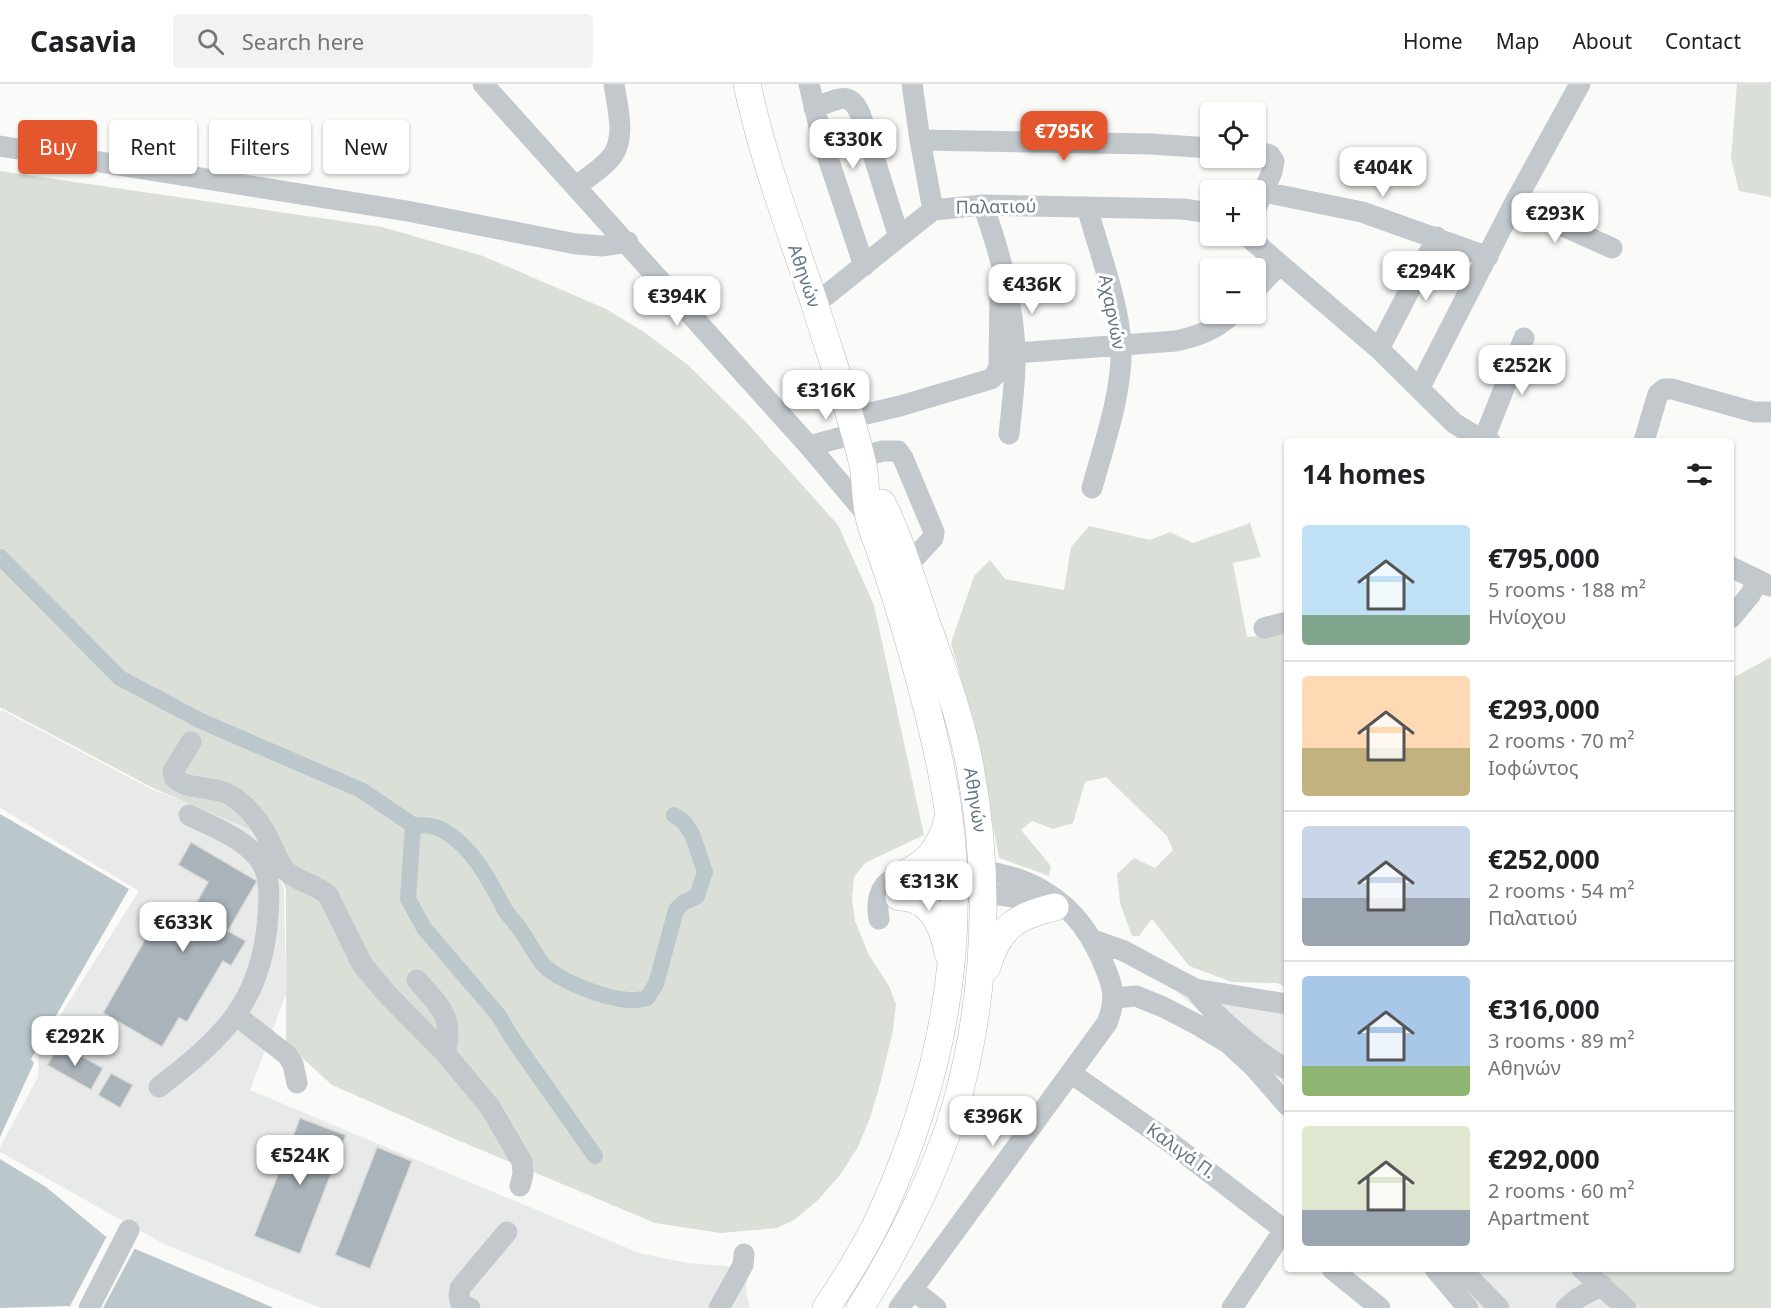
<!DOCTYPE html>
<meta charset="utf-8">
<style>
:root{--surface:#fff;--page:#f2f2f2;--text:#202124;--muted:#757577;--line:#e0e0e0;--accent:#e4572e}
body{margin:0;font-family:"Noto Sans",sans-serif;background:var(--page);color:var(--text);height:100vh;display:flex;flex-direction:column;font-size:22px;white-space:nowrap}
*{box-sizing:border-box;margin:0}
p{font-size:20px;color:var(--muted)}
.icon{flex:none;width:33px;height:33px;fill:none;stroke:currentColor;stroke-width:2;stroke-linecap:round;stroke-linejoin:round}
.map{position:relative;flex:1;overflow:hidden}
.panel{position:absolute;left:1284px;top:354px;width:450px;height:834px;display:flex;flex-direction:column;background:var(--surface);border-radius:6px;box-shadow:0 2px 4px #0004}
.panel>*{flex:none}
.top-card{position:absolute;left:18px;top:36px;width:570px;height:54px;display:flex;gap:12px}
.tools{position:absolute;left:1200px;top:18px;display:grid;gap:12px}
.tools a{display:grid;place-items:center;width:66px;height:66px;border-radius:6px;background:var(--surface);box-shadow:0 2px 4px #0004;font-size:30px}
.price{position:absolute;translate:-50% -51px;padding:0 14px;border-radius:12px;background:#fff;color:#222;font-size:20px;line-height:39px;filter:drop-shadow(0 2px 3px #0008)}
.price::after{content:'';position:absolute;left:50%;top:36px;width:18px;height:14px;margin-left:-9px;background:inherit;clip-path:polygon(0 0,100% 0,50% 100%)}
.price.current{background:var(--accent);color:#fff}
ul{padding:0;list-style:none}
li{display:flex;align-items:center;gap:18px;height:150px;padding:0 18px}
li+li{border-top:2px solid var(--line)}
li span{display:grid;place-items:center;flex:none;width:168px;height:120px;border-radius:6px;color:#555}
li>.icon{margin-inline-start:auto}
span .icon{width:72px;height:72px;fill:#fffc;stroke-width:1}
li b{font-size:26px}
h2{display:flex;justify-content:space-between;align-items:center;height:72px;padding:0 18px;font-size:26px}
.pill{padding:0 21px;border-radius:6px;background:var(--surface);box-shadow:0 2px 4px #0004;font-size:21px;line-height:54px}
.pill.current{background:var(--accent);color:#fff}
header{display:flex;align-items:center;gap:36px;box-sizing:border-box;height:84px;padding:0 30px;background:var(--surface);border-bottom:2px solid var(--line)}
header strong{font-size:28px}
nav{display:flex;gap:33px;margin-inline-start:auto;font-size:21px}
.search{width:420px;height:54px;background:var(--page);display:flex;align-items:center;gap:15px;box-sizing:border-box;padding:0 21px;border-radius:6px;color:var(--muted);font-size:22px}
.map>svg:first-child{display:block}
</style>
<header>
<strong>Casavia</strong>
<div class="search"><svg class="icon" aria-label="search" viewBox="0 0 24 24"><circle cx="10" cy="10" r="6"/><path d="M15 15l6 6"/></svg>Search here</div>
<nav><a>Home</a><a>Map</a><a>About</a><a>Contact</a></nav>
</header>
<div class="map">
<svg width="1771" height="1224" viewBox="0 0 1771 1224">
<rect width="100%" height="100%" fill="#fafaf8"/>
<!-- built -->
<path fill="#e8e9e9" d="M2,626L153,706L257,743L284,804L286,910L250,1006L639,1169L687,1179L748,1184L746,1207L750,1224H321L164,1160L0,1068V1063L38,993L39,965L139,807L0,724V628Z
M1183,887L1209,899L1287,913V1001L1171,903Z
M1447,1185H1597L1640,1224H1479Z"/>
<!-- green -->
<path fill="#dadfd7" d="M1737,0H1771V113L1739,107L1731,74Z
M0,87L382,143L483,172L606,225L644,248L688,281L746,338L838,441L874,521L924,751L865,779L854,793L852,815L855,837L869,871L889,902L896,920L893,946L881,997L870,1034L858,1063L840,1091L818,1116L794,1136L777,1144L721,1149L655,1139L448,1052L332,1001L286,959V805L259,749L155,705L0,623Z
M1250,439L1261,473L1233,479L1247,553L1287,548V904L1277,899L1232,898L1189,882L1152,835L1139,852H1132L1120,819L1117,790L1134,774L1155,784L1173,766L1167,752L1106,693L1085,698L1073,739L1053,745L1032,737L1021,746L1051,782L1049,792L999,774L976,647L951,559L974,492L990,476L1005,495L1064,506L1071,463L1089,442L1150,456L1170,448L1193,459Z
M1771,573V1224H1639L1631,1215L1597,1185H1731V595Z"/>
<!-- water -->
<path fill="#bbc7cb" d="M0,730L129,805L31,975L34,979L0,1053Z
M0,1075L46,1103L105,1152L274,1224H73L68,1222L0,1224Z"/>
<!-- pier -->
<path fill="#fafaf8" d="M108,1150L136,1162L103,1224H69Z"/>
<g fill="none" stroke-linecap="round" stroke-linejoin="round">
<!-- canal -->
<path stroke="#bbc7cb" stroke-width="16" d="M0,473L120,594L201,637L361,706L413,741L408,815L424,844L499,932L512,954L595,1072
M413,741C423,741 435,741 444,747C473,763 490,798 505,826C510,834 517,840 522,848C529,858 534,869 542,879C557,897 606,915 629,916C635,917 642,915 647,914L656,900L676,826L683,819L697,812L705,788L692,750L684,738L674,731"/>
</g>
<!-- building -->
<path fill="#aab3b9" stroke="#dcdcda" stroke-width="1.5" d="M191,758L257,797L228,847L246,857L231,882L223,877L187,938L179,934L162,963L103,929L158,833L190,851L199,835L190,830L208,798L178,781Z
M60,960L103,984L91,1006L47,981Z
M111,989L133,1001L120,1024L98,1011Z
M300,1034L346,1051L300,1170L254,1152Z
M377,1063L412,1077L370,1185L335,1171Z"/>
<g fill="none" stroke-linecap="round" stroke-linejoin="round">
<!-- major casing -->
<g stroke="#b5babe" stroke-width="28">
<path id="major" d="M747,0C763,76 791,148 815,221C831,273 851,328 863,381C866,398 865,416 869,432C871,445 877,457 881,469C887,487 893,505 899,524C915,577 930,631 941,685C973,839 945,989 881,1130C866,1163 846,1194 826,1224
M898,792C926,782 941,764 948,734
M899,813C930,812 943,842 948,869
M987,883C999,843 1016,832 1055,823
M860,1224C899,1162 940,1082 959,1010C987,903 990,791 970,682C961,634 944,588 928,543C914,503 901,456 882,419"/>
</g>
<!-- minor -->
<path stroke="#c3c8cc" stroke-width="21" d="M483,0L809,362L868,432L871,431
M809,0L823,59L864,182
M912,0L920,56L933,126
M814,24C837,16 850,4 861,32L899,153
M920,56L1152,60L1210,64
M0,62L407,127L576,160L603,162L628,158
M1256,67L1270,71L1274,77L1272,88L1256,124
M576,103C587,93 604,84 613,71C626,52 617,21 614,0
M1264,108L1362,128L1488,173
M1514,120L1612,164
M983,121C1000,169 1013,216 1015,267C1016,294 1012,323 1009,350
M1087,123C1098,164 1119,219 1121,261C1123,307 1104,360 1092,404
M1247,152L1379,265L1454,339L1470,349L1490,357
M1256,205L1280,180
M814,221L933,126L983,121L1183,125L1210,129
M1379,265L1437,153
M1015,269L1176,257C1198,252 1216,246 1232,230
M1420,303L1514,120L1580,0
M849,334L900,322L991,295L996,290L999,281L1000,210L1001,204L1007,200
M1484,355L1524,254
M1644,357L1658,310L1664,305H1672L1754,328H1771
M809,362L854,350
M860,373L883,367H898L903,374L934,448L933,454L907,482
M1731,483L1770,502
M1731,534L1750,511L1758,496
M1264,544L1287,538
M191,658L173,687L174,693C186,707 213,701 230,711C250,723 262,740 271,760C275,768 279,779 284,785C296,798 315,799 328,811L362,880L386,909L445,969L490,1023L522,1078L523,1090L520,1102
M901,812C933,801 1021,811 1054,823
M879,835C877,824 877,811 885,801C903,780 975,784 1000,790C1012,792 1024,797 1035,802C1067,819 1086,841 1101,874C1112,899 1118,912 1107,939L899,1224
M1093,856L1124,867L1195,905L1287,920
M417,896C439,922 455,932 445,969
M1195,905C1211,929 1261,972 1287,985
M1115,914L1136,912L1163,923L1196,940L1228,959L1254,983L1287,1021
M237,932L287,971L293,980L297,999
M1072,990L1171,1059L1287,1148
M159,1003C223,953 262,919 268,832C269,815 271,794 261,778C246,755 213,743 189,731
M1332,1185L1380,1224
M1435,1185L1468,1224
M1461,1185L1499,1224
M1582,1185L1626,1224
M912,1205L936,1224
M89,1224L129,1146
M470,1224L461,1220L459,1212L460,1204L507,1148
M719,1224L743,1181L744,1170
M1232,1224L1284,1146
M1566,1224L1578,1214L1602,1201"/>
<!-- major -->
<use href="#major" stroke="#fff" stroke-width="27"/>
</g>
<g text-anchor="middle" stroke-width="6" stroke-linejoin="round" paint-order="stroke">
<!-- street labels -->
<g font-size="18" fill="#657683" stroke="#fff">
<text transform="translate(996 123) rotate(-1)" y="6">Παλατιού</text>
<text transform="translate(804 192) rotate(71)" y="6">Αθηνών</text>
<text transform="translate(1112 228) rotate(79)" y="6">Αχαρνών</text>
<text transform="translate(975 716) rotate(81)" y="6">Αθηνών</text>
<text transform="translate(1181 1067) rotate(36)" y="6">Καλιγά Π.</text>
</g>
</g>
</svg>
<div class="tools">
<a><svg class="icon" aria-label="locate" viewBox="0 0 24 24"><circle cx="12" cy="12" r="6"/><path d="M12 2v4M12 18v4M2 12h4M18 12h4"/></svg></a>
<a>+</a>
<a>−</a>
</div>
<b class="price current" style="left:1064px;top:78px">€795K</b>
<b class="price" style="left:853px;top:86px">€330K</b>
<b class="price" style="left:1383px;top:114px">€404K</b>
<b class="price" style="left:1555px;top:160px">€293K</b>
<b class="price" style="left:1426px;top:218px">€294K</b>
<b class="price" style="left:1032px;top:231px">€436K</b>
<b class="price" style="left:677px;top:243px">€394K</b>
<b class="price" style="left:1522px;top:312px">€252K</b>
<b class="price" style="left:826px;top:337px">€316K</b>
<b class="price" style="left:929px;top:828px">€313K</b>
<b class="price" style="left:183px;top:869px">€633K</b>
<b class="price" style="left:75px;top:983px">€292K</b>
<b class="price" style="left:993px;top:1063px">€396K</b>
<b class="price" style="left:300px;top:1102px">€524K</b>
<div class="top-card">
<a class="pill current">Buy</a>
<a class="pill">Rent</a>
<a class="pill">Filters</a>
<a class="pill">New</a>
</div>
<section class="panel">
<h2>14 homes<svg class="icon" aria-label="filters" viewBox="0 0 24 24"><path d="M4 7h16M4 17h16"/><circle cx="9" cy="7" r="2"/><circle cx="15" cy="17" r="2"/></svg></h2>
<ul>
<li><span style="background:linear-gradient(#bfe0f5 75%,#7fa58c 0)"><svg class="icon" aria-label="home" viewBox="0 0 24 24"><path d="M3 11l9-7 9 7M6 9v11h12V9"/></svg></span><div><b>€795,000</b><p>5 rooms · 188 m²</p><p>Ηνίοχου</p></div></li>
<li><span style="background:linear-gradient(#ffd9b3 60%,#c2b280 0)"><svg class="icon" aria-label="home" viewBox="0 0 24 24"><path d="M3 11l9-7 9 7M6 9v11h12V9"/></svg></span><div><b>€293,000</b><p>2 rooms · 70 m²</p><p>Ιοφώντος</p></div></li>
<li><span style="background:linear-gradient(#c9d6e8 60%,#9aa5b1 0)"><svg class="icon" aria-label="home" viewBox="0 0 24 24"><path d="M3 11l9-7 9 7M6 9v11h12V9"/></svg></span><div><b>€252,000</b><p>2 rooms · 54 m²</p><p>Παλατιού</p></div></li>
<li><span style="background:linear-gradient(#a9c7e8 75%,#8fb573 0)"><svg class="icon" aria-label="home" viewBox="0 0 24 24"><path d="M3 11l9-7 9 7M6 9v11h12V9"/></svg></span><div><b>€316,000</b><p>3 rooms · 89 m²</p><p>Αθηνών</p></div></li>
<li><span style="background:linear-gradient(#dfe7d0 70%,#9aa5b1 0)"><svg class="icon" aria-label="home" viewBox="0 0 24 24"><path d="M3 11l9-7 9 7M6 9v11h12V9"/></svg></span><div><b>€292,000</b><p>2 rooms · 60 m²</p><p>Apartment</p></div></li>
</ul>
</section>
</div>
